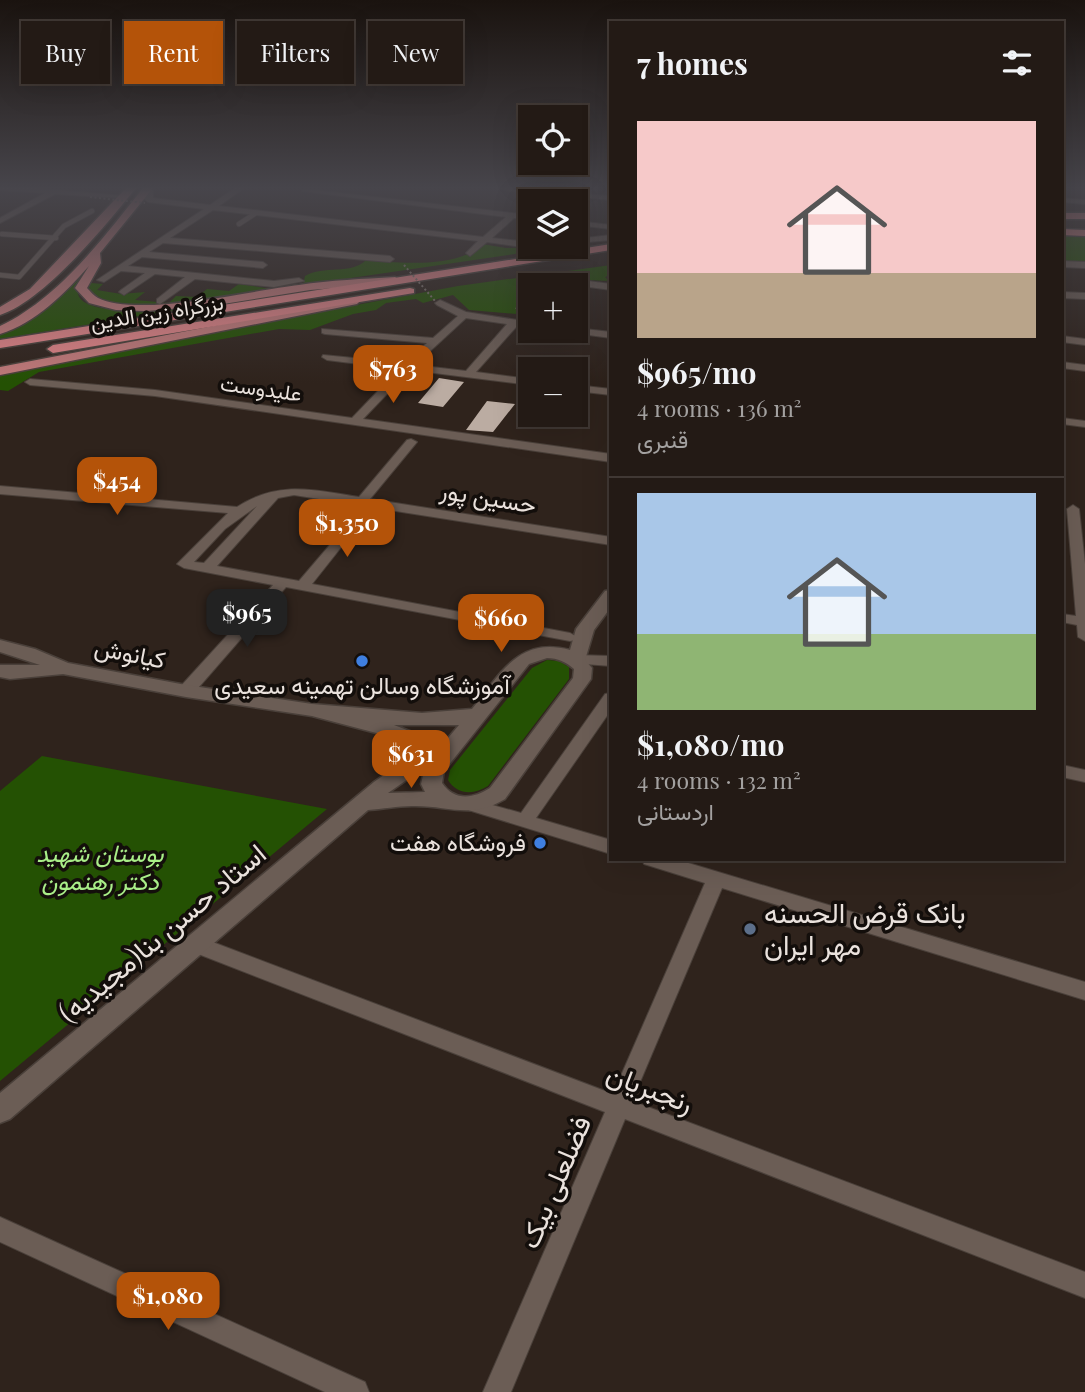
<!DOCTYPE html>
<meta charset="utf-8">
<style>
:root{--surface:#231a15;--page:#2b231e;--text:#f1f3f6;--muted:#a3a1a0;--line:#403834;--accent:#b45309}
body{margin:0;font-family:"Playfair Display",Vazirmatn,serif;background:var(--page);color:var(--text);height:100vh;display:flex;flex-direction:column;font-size:26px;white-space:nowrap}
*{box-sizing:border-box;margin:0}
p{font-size:23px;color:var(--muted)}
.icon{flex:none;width:38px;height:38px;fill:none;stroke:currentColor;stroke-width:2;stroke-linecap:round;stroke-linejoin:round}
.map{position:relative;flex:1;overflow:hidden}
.details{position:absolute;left:609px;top:21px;width:455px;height:840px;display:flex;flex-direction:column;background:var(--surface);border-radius:0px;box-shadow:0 7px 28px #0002,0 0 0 2px var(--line)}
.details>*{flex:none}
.guide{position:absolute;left:21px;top:21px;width:483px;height:63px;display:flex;gap:14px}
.fabs{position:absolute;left:518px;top:105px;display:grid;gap:14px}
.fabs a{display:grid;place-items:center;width:70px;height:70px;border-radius:0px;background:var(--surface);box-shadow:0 7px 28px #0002,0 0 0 2px var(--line);font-size:35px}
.price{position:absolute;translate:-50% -60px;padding:0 16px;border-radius:14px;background:var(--accent);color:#fff;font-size:23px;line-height:46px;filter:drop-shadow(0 2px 4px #0008)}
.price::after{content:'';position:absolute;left:50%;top:42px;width:21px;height:16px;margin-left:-10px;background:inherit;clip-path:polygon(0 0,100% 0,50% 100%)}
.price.active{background:#222;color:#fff}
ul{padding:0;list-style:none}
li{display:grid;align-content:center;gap:14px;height:371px;padding:0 28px}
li+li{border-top:2px solid var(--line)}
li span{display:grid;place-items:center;height:217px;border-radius:0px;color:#555}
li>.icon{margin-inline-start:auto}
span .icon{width:126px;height:126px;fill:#fffc;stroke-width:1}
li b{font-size:30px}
h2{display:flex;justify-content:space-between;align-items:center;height:84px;padding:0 28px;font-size:30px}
.tag{padding:0 24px;border-radius:0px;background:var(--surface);box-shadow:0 7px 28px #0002,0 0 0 2px var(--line);font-size:24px;line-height:63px}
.tag.active{background:var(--accent);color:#fff}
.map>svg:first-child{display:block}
</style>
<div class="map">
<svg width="1085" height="1392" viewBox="0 0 1085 1392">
<rect width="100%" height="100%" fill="#2f231c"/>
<!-- green -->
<path fill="#245103" d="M1062,234L1085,235V264L1062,263Z
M482,244L506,248L562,247L303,285L305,276C323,265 352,275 366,260C398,263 459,269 482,244Z
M93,260C87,269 75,283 78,294C88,331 274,294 305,289L0,339V333Z
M611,265V275L605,277L609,281L539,278L535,285H530V293L517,314L469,310L453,295L423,303L416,299L386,303L376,310L353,314L310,330L279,329L39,372L8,391L0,390V374L44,363L458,286Z
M91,283L103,284L97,290L121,294L145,292L135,300L169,303L176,296L197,297L207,289L229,291L239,284L272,289C230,295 117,325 88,288Z
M547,660L559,661L569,667V679L488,786C474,795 457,795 448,780L450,770L532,668Z
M42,756L327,809L0,1081V791Z"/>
<!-- building -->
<path fill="#bbaca2" d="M439,378L464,382L443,407L418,403Z
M487,401L515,404L493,432L466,430Z"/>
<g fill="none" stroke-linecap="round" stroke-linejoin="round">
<!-- service casing -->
<g stroke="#4a403a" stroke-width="6">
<path id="service" d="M239,224L256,213
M2,234L56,238
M0,275L19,277L64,226L92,211"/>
</g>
<!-- minor casing -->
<g stroke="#4a403a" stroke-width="2">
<path id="minor" d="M0,188H33L125,196L121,198L55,194L0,223V218L45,193L0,190Z
M145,188H153V198L210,205L235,188H244L219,206L483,237L506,217L302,191L306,189L530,215V219L514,218L492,238L530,242V247H533L530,248L487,242L470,256L466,253L478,241L213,210L170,238L390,256L394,259L390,262L163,243L149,252L263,262L267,265L263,268L142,257L128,266L274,281L299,278L304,281L274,287L195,279L160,304L157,303V299L185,277L155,274L124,295L119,292L121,290L145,273L121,271L104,282L97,280L204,209L148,202L143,198Z
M500,188L611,196V200L504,190Z
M1062,198L1085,200V204L1062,202Z
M576,221L611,225V229L576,225Z
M611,235V240L576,243V239Z
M1062,261L1085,262V268L1062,267Z
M565,278L611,284V290L567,284L554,285Z
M1062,292L1085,293V299L1062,298Z
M440,300L466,312L530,322V328L517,326L476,372L530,379V385L410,370L363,419L611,454V462L155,396L30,385L25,382L30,379L155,390L352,418L399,369L327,360L322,357L323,355L405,363L427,343L325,334L322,333V329L433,338L458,316L437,305L435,303ZM466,318L507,324L466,371L415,365Z
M576,328L611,332V338L573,333L571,331H576Z
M1062,336L1085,339V345L1062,342Z
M1062,362L1085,365V371L1062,368Z
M576,385L611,389V395L576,391Z
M1062,418L1085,421V427L1062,424Z
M411,439L417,442L370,499L611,537V545L370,507L369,512L312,584L570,633L577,637L575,640L570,641L286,587L192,695H180L178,691L180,687L273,585L184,568L177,564L228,513L0,494V486L237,507C279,480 313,490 359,497L407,440ZM294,495L363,506L299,581L217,566L278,498ZM257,506L204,563L194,562L225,529Z
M1073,505L1079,509L1085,564V641L1078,637L1077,625L1062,622V614L1076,616L1067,509Z
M576,655L611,656V666L571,663L568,660Z
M611,693V710L536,818L611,840V854L465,809L462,805L465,801L471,799L521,813L605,694Z
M1062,765L1085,770V782L1062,777Z
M642,859H675L1085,982V1000L722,888L632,1101L1085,1272V1298L625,1119L511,1392H483L605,1112L188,950L185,944L188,938L195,936L202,938L613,1094L705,883L644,864Z
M0,1217L365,1382L369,1392H325L0,1242Z"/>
</g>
<!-- secondary casing -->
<g stroke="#4a403a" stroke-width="3">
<path id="secondary" d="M611,590V607L594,630L585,660L592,668L591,679L505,799C470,820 448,805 412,806C398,806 382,809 368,810L10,1119L0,1123V1093L374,782L411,756L427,753L384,735L312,716L186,697L63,674L10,679L0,677V665H40L0,652V640L35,649L68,663L186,685L312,704L422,713L472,709C500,675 518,636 570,650L576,629L605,591ZM547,658C558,658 566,662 574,669L573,678L490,788C473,799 454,801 442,783L444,771L529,664ZM394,725H459L443,744ZM425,767L421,784L425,792L388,793Z"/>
</g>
<!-- primary casing -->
<g stroke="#4a403a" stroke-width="3">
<path id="primary" d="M126,188H136C106,225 44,301 0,315V307L30,289Z
M143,188H153L100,253L101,263L87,288C90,291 94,296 98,298C137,318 254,290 299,285C331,280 363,279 395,277L400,280L395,283L310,290L217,305L146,311L116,310L89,303L75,288L89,266C65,293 36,323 0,334V326C58,299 104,237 143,188Z
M353,299L359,302L357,304L0,375V367Z"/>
</g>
<!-- trunk casing -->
<g stroke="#4a403a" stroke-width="3">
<path id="trunk" d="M1062,213H1085V219H1062Z
M1062,229L1085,230V236L1062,235Z
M611,244V250L0,348V340Z
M410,288L414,289V293L53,353L47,349L53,345Z"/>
</g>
<!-- path -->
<path stroke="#7e736d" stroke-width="2" stroke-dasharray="2 2.5" stroke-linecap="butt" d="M537,285L541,280L548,281
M516,309L530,293"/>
<!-- service -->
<use href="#service" stroke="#6b5d55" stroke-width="4.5"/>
<!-- minor -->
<use href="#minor" fill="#6b5d55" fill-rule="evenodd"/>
<!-- secondary -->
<use href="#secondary" fill="#6b5d55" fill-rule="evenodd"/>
<!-- primary -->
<use href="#primary" fill="#c17979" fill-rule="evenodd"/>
<!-- trunk -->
<use href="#trunk" fill="#de8285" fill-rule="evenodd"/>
<!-- path-bridge -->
<path stroke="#7e736d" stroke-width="2" stroke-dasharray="2 2.5" stroke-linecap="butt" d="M90,197L145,203
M404,265L436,302"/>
</g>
<!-- sky -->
<linearGradient id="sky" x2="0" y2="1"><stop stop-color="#1a130f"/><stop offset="0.49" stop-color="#47454b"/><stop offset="1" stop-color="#47454b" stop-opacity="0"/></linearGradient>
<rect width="1085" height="383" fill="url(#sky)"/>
<!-- markers -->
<g fill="#3f7fe0" stroke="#130e0b" stroke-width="2.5">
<circle cx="362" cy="661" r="7"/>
<circle cx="540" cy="843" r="7"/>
</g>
<circle fill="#5c6f8a" stroke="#130e0b" stroke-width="2.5" cx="750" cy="929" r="7"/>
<g text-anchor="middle" stroke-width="7" stroke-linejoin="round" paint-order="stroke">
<!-- far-street labels -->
<g font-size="21" fill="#eae2dd" stroke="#130e0b">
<text transform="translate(157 313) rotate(-9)" y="7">بزرگراه زین الدین</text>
<text transform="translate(261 389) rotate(8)" y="7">علیدوست</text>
</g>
<!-- street labels -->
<g font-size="24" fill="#eae2dd" stroke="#130e0b">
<text transform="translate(488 498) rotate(9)" y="8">حسین پور</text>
<text transform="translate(130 654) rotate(11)" y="8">کیانوش</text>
</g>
<!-- poi labels -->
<g font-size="24" fill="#eae2dd" stroke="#130e0b">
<text x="362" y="694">آموزشگاه وسالن تهمینه سعیدی</text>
<text x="526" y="851" text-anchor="end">فروشگاه هفت</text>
</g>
<!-- park labels -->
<g font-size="24" font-style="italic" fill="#a9ee88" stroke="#130e0b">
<text x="100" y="862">بوستان شهید<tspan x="100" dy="28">دکتر رهنمون</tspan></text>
</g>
<!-- near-poi labels -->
<g font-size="28" fill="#eae2dd" stroke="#130e0b" text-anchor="start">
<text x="764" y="923">بانک قرض الحسنه<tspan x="764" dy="32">مهر ایران</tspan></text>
</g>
<!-- near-street labels -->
<g font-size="28" fill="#eae2dd" stroke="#130e0b">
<text transform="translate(162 933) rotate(-40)" y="10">استاد حسن بنا(مجیدیه)</text>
<text transform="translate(650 1088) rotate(21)" y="10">رنجبریان</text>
<text transform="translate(555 1182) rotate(-67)" y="10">فضلعلی بیک</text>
</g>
</g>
</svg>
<div class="fabs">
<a><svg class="icon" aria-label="locate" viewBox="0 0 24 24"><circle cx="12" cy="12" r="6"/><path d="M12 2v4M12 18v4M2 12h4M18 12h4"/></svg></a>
<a><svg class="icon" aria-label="layers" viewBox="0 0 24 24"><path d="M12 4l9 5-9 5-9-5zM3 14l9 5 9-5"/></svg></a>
<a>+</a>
<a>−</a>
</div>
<b class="price" style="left:393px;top:405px">$763</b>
<b class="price" style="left:117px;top:517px">$454</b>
<b class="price" style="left:347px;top:559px">$1,350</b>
<b class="price active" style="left:247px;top:649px">$965</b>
<b class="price" style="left:501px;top:654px">$660</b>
<b class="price" style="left:411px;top:790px">$631</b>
<b class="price" style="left:168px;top:1332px">$1,080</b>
<div class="guide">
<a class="tag">Buy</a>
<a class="tag active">Rent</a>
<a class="tag">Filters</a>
<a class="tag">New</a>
</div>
<section class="details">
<h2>7 homes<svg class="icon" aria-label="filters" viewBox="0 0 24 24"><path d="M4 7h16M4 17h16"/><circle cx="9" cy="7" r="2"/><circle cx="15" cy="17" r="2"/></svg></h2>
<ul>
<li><span style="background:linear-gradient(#f6c9c9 70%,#b9a48a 0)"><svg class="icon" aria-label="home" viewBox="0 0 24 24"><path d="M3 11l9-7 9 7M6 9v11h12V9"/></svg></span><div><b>$965/mo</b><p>4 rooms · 136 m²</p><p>قنبری</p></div></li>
<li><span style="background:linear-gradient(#a9c7e8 65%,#8fb573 0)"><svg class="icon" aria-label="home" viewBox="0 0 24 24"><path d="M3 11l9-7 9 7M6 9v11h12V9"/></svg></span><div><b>$1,080/mo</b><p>4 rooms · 132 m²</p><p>اردستانی</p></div></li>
</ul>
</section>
</div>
